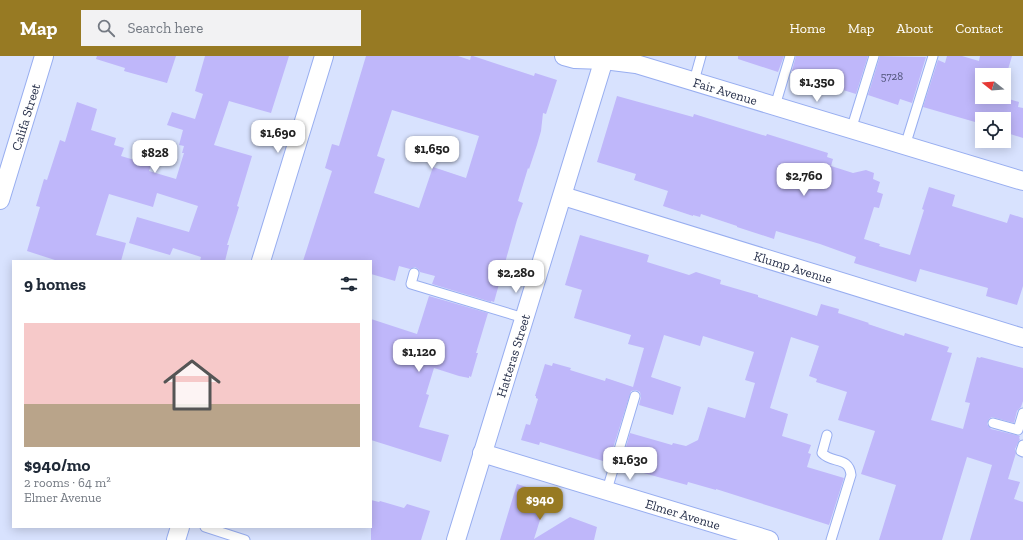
<!DOCTYPE html>
<meta charset="utf-8">
<style>
:root{--surface:#fff;--page:#f2f2f3;--text:#1f2937;--muted:#747a83;--line:#e0e1e3;--accent:#977a23}
body{margin:0;font-family:"Zilla Slab",serif;background:var(--page);color:var(--text);height:100vh;display:flex;flex-direction:column;font-size:15px;white-space:nowrap}
*{box-sizing:border-box;margin:0}
p{font-size:13px;color:var(--muted)}
.icon{flex:none;width:22px;height:22px;fill:none;stroke:currentColor;stroke-width:2;stroke-linecap:round;stroke-linejoin:round}
.map{position:relative;flex:1;overflow:hidden}
.drawer{position:absolute;left:12px;top:204px;width:360px;height:268px;display:flex;flex-direction:column;background:var(--surface);border-radius:0px;box-shadow:0 2px 10px #0003}
.drawer>*{flex:none}
.needle{width:26px;rotate:287deg}
.fabs{position:absolute;left:975px;top:12px;display:grid;gap:8px}
.fabs a{display:grid;place-items:center;width:36px;height:36px;border-radius:0px;background:var(--surface);box-shadow:0 2px 10px #0003;font-size:20px}
.price{position:absolute;translate:-50% -34px;padding:0 9px;border-radius:8px;background:#fff;color:#222;font-size:13px;line-height:26px;filter:drop-shadow(0 1px 2px #0008)}
.price::after{content:'';position:absolute;left:50%;top:24px;width:12px;height:9px;margin-left:-6px;background:inherit;clip-path:polygon(0 0,100% 0,50% 100%)}
.price.selected{background:var(--accent);color:#fff}
ul{padding:0;list-style:none}
li{display:grid;align-content:center;gap:8px;height:212px;padding:0 12px}
li+li{border-top:1px solid var(--line)}
li span{display:grid;place-items:center;height:124px;border-radius:0px;color:#555}
li>.icon{margin-inline-start:auto}
span .icon{width:72px;height:72px;fill:#fffc;stroke-width:1}
li b{font-size:17px}
h2{display:flex;justify-content:space-between;align-items:center;height:48px;padding:0 12px;font-size:17px}
header{display:flex;align-items:center;gap:24px;box-sizing:border-box;height:56px;padding:0 20px;background:var(--accent);color:#fff}
header strong{font-size:19px}
nav{display:flex;gap:22px;margin-inline-start:auto;font-size:14px}
.search{width:280px;height:36px;background:var(--page);display:flex;align-items:center;gap:10px;box-sizing:border-box;padding:0 14px;border-radius:0px;color:var(--muted);font-size:15px}
.map>svg:first-child{display:block}
</style>
<header>
<strong>Map</strong>
<div class="search"><svg class="icon" aria-label="search" viewBox="0 0 24 24"><circle cx="10" cy="10" r="6"/><path d="M15 15l6 6"/></svg>Search here</div>
<nav><a>Home</a><a>Map</a><a>About</a><a>Contact</a></nav>
</header>
<div class="map">
<svg width="1023" height="484" viewBox="0 0 1023 484">
<rect width="100%" height="100%" fill="#d8e2fe"/>
<!-- building -->
<path fill="#bfb7fa" fill-rule="evenodd" d="M97,0H176L167,27L124,15L125,12L96,3Z
M205,0H289L271,57L229,45L214,89L252,100L237,150L239,151L227,189H229L225,205H200L201,201L173,192L170,199L129,187L137,161L189,176L198,150L157,137L153,151L109,138L96,179L126,187L121,205H58L27,195L40,151L36,150L44,123L47,124L60,84L65,86L77,46L97,53L91,74L116,82L114,89L124,92L121,100L151,109L149,115L176,123L184,97H182L184,90L179,89L183,74L167,69L172,56L195,63L203,38L195,35Z
M366,0H458L470,4L471,0H473L534,20L535,17L557,24L546,58L543,57L541,75L537,89L529,113L528,112L518,145L523,147L517,164L494,246L491,245V246L432,228L435,220L420,216L418,213L415,211L410,213L399,210L395,225L371,218V205H303L332,115L325,112L332,88L339,90ZM392,54L479,80L466,122L433,111L419,152L374,137L385,103L377,100Z
M738,0H784L778,16L738,3Z
M796,0H868L856,38L791,18Z
M880,0L926,1L912,47L900,43L898,49L868,39Z
M947,0H962L979,5L980,0H1012L1004,27V19H982V41H1002L1019,46L1018,51L1023,52V82L1004,76V63H982V68L923,51L938,4L945,7Z
M617,40L693,61L694,58L766,80L767,78L828,97L827,101L833,103L831,110L853,117L866,114L874,117L873,123L880,126L877,136L883,138L879,152L874,151L864,183L880,188L879,190L910,199L924,154L922,153L929,131L955,139L952,150L1007,167L1010,158L1023,162V230L1017,249L986,240L988,232L920,213L916,226L854,207L856,201L820,188L776,175L774,183L737,171V170L701,158L700,161L693,159V160L663,150L668,135L634,124L636,118L597,106Z
M580,179L649,199L647,206L689,219L696,216L721,224L720,228L758,239V241L817,260L821,248L839,253L838,257L869,267L868,268L904,280L905,277L949,291L947,296L952,297L931,364L963,373L970,347L965,346L977,301L980,302L981,301L1023,312V345L1021,351L1017,355L1014,367L992,361L989,363L987,368L991,373L1020,380L1019,382L1020,383L1015,393L1016,397L1008,423L1020,426L1014,443L1023,446V484H970L992,409L967,401L942,484H879L896,429L861,418L875,375L838,364L847,336L816,326L817,323L809,320L819,290L791,281L770,352L788,358L782,380L811,389L808,397L811,398L807,411L844,422L829,469L716,433V434L688,426L687,429L629,413L630,411L621,408L630,377L672,389L673,387L686,390L698,384L708,351L745,362L755,327L745,324L754,296L703,280L700,290L664,279L651,321L681,331L673,359L639,349L641,341L640,336L636,334L631,335L609,405L604,403L603,405L540,386L539,389L521,384L526,368L530,369L538,343L536,342V340H535L545,308L552,310L553,307L571,312L570,314L605,325L606,322L633,331L644,292L628,288L631,279L574,262L582,234L565,229Z
M429,240L488,257L476,297H478L471,321L469,320V322L459,320L434,312L426,338L429,339L419,371L449,379L441,406L371,384V263L417,278Z
M517,428L543,436L540,446L545,448L534,483L570,461L597,471L594,484H500Z
M371,444L379,446L380,445L404,452L407,448L430,455L421,484H371Z"/>
<g fill="none" stroke-linecap="round" stroke-linejoin="round">
<!-- lane casing -->
<g stroke="#98aef0" stroke-width="11">
<path id="lane" d="M694,25L701,0
M775,50L790,0
M851,74L874,0
M905,90L933,0
M414,217L411,228L524,262
M993,367L1018,374L1023,357
M827,379L822,397C832,408 849,400 851,419L831,484
M1023,389L1021,395L1023,396
M607,434L635,340
M205,471L245,484"/>
</g>
<!-- street casing -->
<g stroke="#98aef0" stroke-width="20">
<g id="street">
<path id="s1" d="M564,0L575,3L604,4L636,8L1023,125"/>
<path id="s2" d="M563,140L1023,282"/>
<path id="s3" d="M0,144L44,0"/>
<path d="M261,205L324,0"/>
<path id="s4" d="M482,397L769,484"/>
<path d="M176,484L180,471"/>
<path id="s5" d="M456,484L605,0"/>
</g>
</g>
<!-- lane -->
<use href="#lane" stroke="#fff" stroke-width="9"/>
<!-- street -->
<use href="#street" stroke="#fff" stroke-width="18"/>
</g>
<g text-anchor="middle" stroke-width="3" stroke-linejoin="round" paint-order="stroke">
<!-- number labels -->
<g font-size="11" fill="#4e5277">
<text x="892" y="24">5728</text>
</g>
<!-- street labels -->
<g font-size="13" fill="#28314b" stroke="#d8e2fe">
<text dy="5" stroke="none"><textPath href="#s1" startOffset="166">Fair Avenue</textPath></text>
<text dy="5" stroke="none"><textPath href="#s3" startOffset="87">Califa Street</textPath></text>
<text dy="5" stroke="none"><textPath href="#s2" startOffset="241">Klump Avenue</textPath></text>
<text dy="5" stroke="none"><textPath href="#s5" startOffset="193">Hatteras Street</textPath></text>
<text dy="5" stroke="none"><textPath href="#s4" startOffset="210">Elmer Avenue</textPath></text>
</g>
</g>
</svg>
<div class="fabs">
<a><svg class="needle" viewBox="-14 -14 28 28"><path d="M0-13l5 13h-10z" fill="#e53935"/><path d="M0 13l5-13h-10z" fill="#747a83"/></svg></a>
<a><svg class="icon" aria-label="locate" viewBox="0 0 24 24"><circle cx="12" cy="12" r="6"/><path d="M12 2v4M12 18v4M2 12h4M18 12h4"/></svg></a>
</div>
<b class="price" style="left:817px;top:47px">$1,350</b>
<b class="price" style="left:278px;top:98px">$1,690</b>
<b class="price" style="left:432px;top:114px">$1,650</b>
<b class="price" style="left:155px;top:118px">$828</b>
<b class="price" style="left:804px;top:141px">$2,760</b>
<b class="price" style="left:516px;top:238px">$2,280</b>
<b class="price" style="left:419px;top:317px">$1,120</b>
<b class="price" style="left:630px;top:425px">$1,630</b>
<b class="price selected" style="left:540px;top:465px">$940</b>
<section class="drawer">
<h2>9 homes<svg class="icon" aria-label="filters" viewBox="0 0 24 24"><path d="M4 7h16M4 17h16"/><circle cx="9" cy="7" r="2"/><circle cx="15" cy="17" r="2"/></svg></h2>
<ul>
<li><span style="background:linear-gradient(#f6c9c9 65%,#b9a48a 0)"><svg class="icon" aria-label="home" viewBox="0 0 24 24"><path d="M3 11l9-7 9 7M6 9v11h12V9"/></svg></span><div><b>$940/mo</b><p>2 rooms · 64 m²</p><p>Elmer Avenue</p></div></li>
</ul>
</section>
</div>
